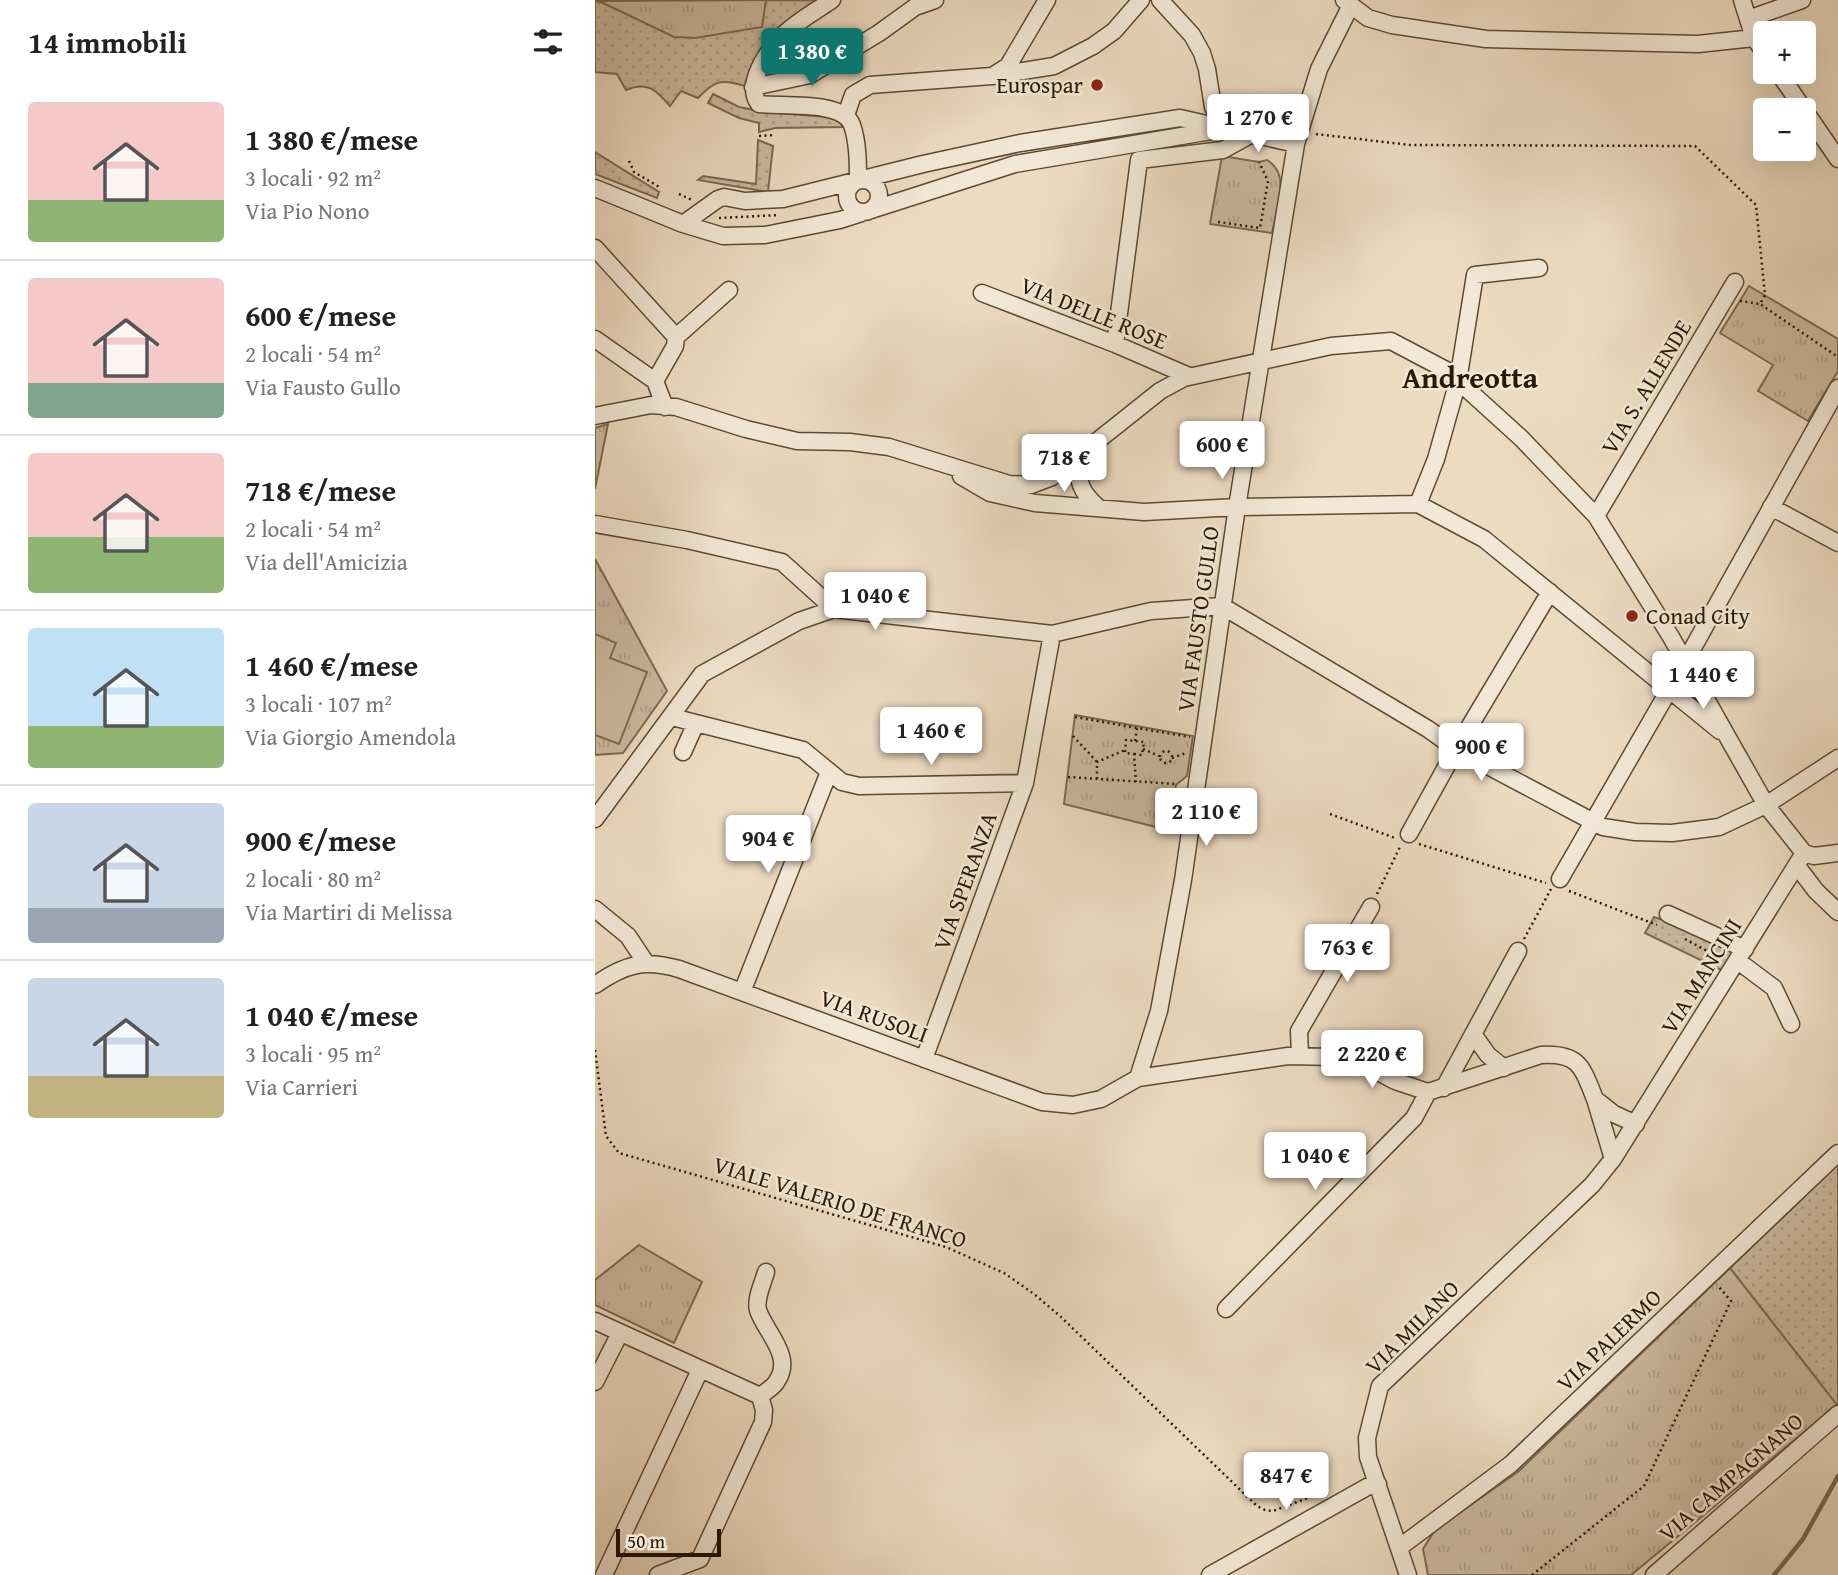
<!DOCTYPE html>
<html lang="it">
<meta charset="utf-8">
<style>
:root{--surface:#fff;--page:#f6f6f6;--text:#222;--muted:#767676;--line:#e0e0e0;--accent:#0f766e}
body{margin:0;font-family:"Gentium Book Plus",serif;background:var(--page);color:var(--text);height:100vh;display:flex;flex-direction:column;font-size:26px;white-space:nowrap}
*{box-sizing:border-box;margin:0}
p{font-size:23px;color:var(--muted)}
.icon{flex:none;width:38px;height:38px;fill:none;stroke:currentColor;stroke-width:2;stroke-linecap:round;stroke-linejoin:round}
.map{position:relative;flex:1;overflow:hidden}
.details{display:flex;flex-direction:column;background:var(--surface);width:595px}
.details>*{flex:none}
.buttons{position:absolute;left:1158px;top:21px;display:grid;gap:14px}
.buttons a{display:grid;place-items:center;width:63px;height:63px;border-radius:7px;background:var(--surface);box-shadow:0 7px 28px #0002;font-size:35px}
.scale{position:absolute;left:21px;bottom:18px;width:105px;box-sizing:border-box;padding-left:7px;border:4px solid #2c1900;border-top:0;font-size:19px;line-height:24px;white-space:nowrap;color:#2c1900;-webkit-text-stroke:5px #f3e8d7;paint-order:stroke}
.price{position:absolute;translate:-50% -60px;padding:0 16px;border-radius:7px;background:#fff;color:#222;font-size:23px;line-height:46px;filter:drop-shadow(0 2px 4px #0008)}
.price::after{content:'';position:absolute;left:50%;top:42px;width:21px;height:16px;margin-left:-10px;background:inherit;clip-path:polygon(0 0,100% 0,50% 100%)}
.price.current{background:var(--accent);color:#fff}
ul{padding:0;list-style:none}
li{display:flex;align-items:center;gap:21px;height:175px;padding:0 28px}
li+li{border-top:2px solid var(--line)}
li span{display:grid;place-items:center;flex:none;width:196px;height:140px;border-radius:7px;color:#555}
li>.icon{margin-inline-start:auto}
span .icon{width:84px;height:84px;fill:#fffc;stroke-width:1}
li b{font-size:30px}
h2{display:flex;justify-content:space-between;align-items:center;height:84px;padding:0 28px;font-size:30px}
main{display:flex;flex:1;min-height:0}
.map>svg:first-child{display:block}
</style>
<main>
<section class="details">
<h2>14 immobili<svg class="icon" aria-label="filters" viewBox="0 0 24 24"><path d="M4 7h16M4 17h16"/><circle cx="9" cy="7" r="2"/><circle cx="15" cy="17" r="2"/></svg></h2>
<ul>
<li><span style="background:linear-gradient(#f6c9c9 70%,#8fb573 0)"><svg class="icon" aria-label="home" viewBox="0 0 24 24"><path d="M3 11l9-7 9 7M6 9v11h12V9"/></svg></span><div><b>1 380 €/mese</b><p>3 locali · 92 m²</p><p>Via Pio Nono</p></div></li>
<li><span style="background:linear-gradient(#f6c9c9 75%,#7fa58c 0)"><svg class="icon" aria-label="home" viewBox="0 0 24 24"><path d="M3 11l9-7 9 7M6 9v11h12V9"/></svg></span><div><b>600 €/mese</b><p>2 locali · 54 m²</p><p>Via Fausto Gullo</p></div></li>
<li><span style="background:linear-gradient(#f6c9c9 60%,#8fb573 0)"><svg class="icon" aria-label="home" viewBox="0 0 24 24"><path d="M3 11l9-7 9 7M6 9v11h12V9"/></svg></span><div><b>718 €/mese</b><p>2 locali · 54 m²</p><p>Via dell'Amicizia</p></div></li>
<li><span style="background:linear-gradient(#bfe0f5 70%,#8fb573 0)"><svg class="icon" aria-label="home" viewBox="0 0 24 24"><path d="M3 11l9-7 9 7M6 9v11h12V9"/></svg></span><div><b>1 460 €/mese</b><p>3 locali · 107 m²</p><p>Via Giorgio Amendola</p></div></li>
<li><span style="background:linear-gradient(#c9d6e8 75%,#9aa5b1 0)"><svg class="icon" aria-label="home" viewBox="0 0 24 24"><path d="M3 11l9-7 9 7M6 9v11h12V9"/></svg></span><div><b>900 €/mese</b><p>2 locali · 80 m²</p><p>Via Martiri di Melissa</p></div></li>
<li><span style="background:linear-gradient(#c9d6e8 70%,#c2b280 0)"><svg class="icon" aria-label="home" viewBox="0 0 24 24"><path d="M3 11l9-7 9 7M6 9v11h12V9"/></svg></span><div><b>1 040 €/mese</b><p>3 locali · 95 m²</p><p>Via Carrieri</p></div></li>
</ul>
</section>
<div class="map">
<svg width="1243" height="1575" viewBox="0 0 1243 1575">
<defs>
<pattern id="grass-dots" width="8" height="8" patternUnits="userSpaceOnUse" patternTransform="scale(1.75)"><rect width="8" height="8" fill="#ccbaa0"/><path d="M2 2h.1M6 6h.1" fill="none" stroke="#af9f88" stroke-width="1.8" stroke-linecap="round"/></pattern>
<pattern id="park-tufts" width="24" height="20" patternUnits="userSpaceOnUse" patternTransform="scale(1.75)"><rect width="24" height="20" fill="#ccbaa0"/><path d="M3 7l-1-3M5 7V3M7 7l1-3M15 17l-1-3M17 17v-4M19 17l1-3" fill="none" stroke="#af9f88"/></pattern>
</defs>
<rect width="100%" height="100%" fill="#eddbc1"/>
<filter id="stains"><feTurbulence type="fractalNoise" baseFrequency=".00286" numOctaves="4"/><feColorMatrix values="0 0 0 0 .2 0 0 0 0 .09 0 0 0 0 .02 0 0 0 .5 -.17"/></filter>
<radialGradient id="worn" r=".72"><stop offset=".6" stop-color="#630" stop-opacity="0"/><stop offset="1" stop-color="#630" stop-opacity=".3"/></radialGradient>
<!-- grass -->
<path fill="url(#grass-dots)" stroke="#7c6a50" stroke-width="2" d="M224,0L177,35L170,43L150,86C126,79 120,80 103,98L86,91L75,106C61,90 53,81 31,90L22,74L0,72V1Z
M118,94L144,107L170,112L233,117L244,121L248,127L180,128L164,132V123L144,118L113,103Z
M163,140L178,146L173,192L103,180L108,176L161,184Z
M0,152L64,192L62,198L0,174Z
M1059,917L1101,931L1140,950L1126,970L1050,933Z
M1243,1164V1405H1242L1135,1268Z"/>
<!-- park -->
<path fill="url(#park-tufts)" stroke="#7c6a50" stroke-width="2" d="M171,0L167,27L100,38L79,37L6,2L0,1Z
M627,156L664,162L672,160C697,174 681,211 677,233L615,224Z
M1154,286L1243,339V371L1213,421L1163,391L1178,365L1125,333Z
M13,424L0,489V428Z
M0,559L72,691L28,753L0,755Z
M480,715L598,736L592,776L581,785L574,820L584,823L581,832L469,804Z
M44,1245L107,1282L79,1343L0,1305V1280Z
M1135,1268L1242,1405L1036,1575H833L828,1549L840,1530L924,1471Z"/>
<!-- pitch -->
<path fill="#ccbaa0" stroke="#7c6a50" stroke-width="2" d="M0,634L21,643L15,658L52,672L24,744L0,735Z"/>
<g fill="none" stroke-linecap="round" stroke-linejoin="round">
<!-- stream -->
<path stroke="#78664c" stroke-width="4.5" d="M1179,1575L1208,1539L1243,1476"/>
<!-- minor casing -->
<g stroke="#5c4a30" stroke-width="19">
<path id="minor" d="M237,0C221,11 201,22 187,36C172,51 149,85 164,104C187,107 248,100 257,125C263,142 263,164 263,181
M565,0L597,35L607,53L612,69L618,107L634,128
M749,0L773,18L797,25L891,39L1103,44L1159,38
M1147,0L1159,38L1171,54
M1153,19L1207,0
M1183,72L1243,159
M399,75L413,66L452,0
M158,87L215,75L284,33L320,7L340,0
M251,115L258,95L275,85L397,76L459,66L498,46L519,31L546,0
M634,128L420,164L245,220L170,235L128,236L88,224L123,199L129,197L150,201L188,199L328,164L425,143L585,118L701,144
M252 196a16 16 0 1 1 32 0a16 16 0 1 1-32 0Z
M0,188L88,224
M0,248L81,337L80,346L60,381L70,407
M387,293L520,344L594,376
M81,337L134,290
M0,339L60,381
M520,344L544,160L628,150L657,134
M0,416L56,405L81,407L151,429L202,441L255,442L294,447L414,484L436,485L457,477L565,391L589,378L736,346L796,341L851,370L926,438L1001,516L1076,637L1171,805L1209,853L1219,856L1243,853
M482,457C483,482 485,492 504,508
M366,476L395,493L440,503L549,512L642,507L823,504L889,539L1125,731
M823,504L841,459L863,381L880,275L944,268
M1176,507L1243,543
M1001,516L1140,282
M0,524L92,540L187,562L239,609
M627,606L833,729L861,749L1008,827L1040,832L1077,833L1124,827L1171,805L1243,758
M1090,662L1243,388
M77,717L208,750L247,782L264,786L430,783
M88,752L101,723
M0,819L107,674L204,621L239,609L457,634L556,611L627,606
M814,834L861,749L955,592
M1202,866L1221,891L1243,912
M965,879L1074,690
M0,909L33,936L51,963
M1073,914L1150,949
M1143,961L1179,988L1196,1024
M0,985C30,964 49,959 84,969L447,1102L478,1105L506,1099L543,1078L693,1056L740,1057L772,1066L800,1081L833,1092L946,1055C985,1053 987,1067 1000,1099
M147,992L234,772
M878,1034L893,1055L909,1068
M705,1056L704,1031L776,907
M329,1059L430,783L457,634
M543,1078L564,1011L588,880L642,507L701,144L724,69L755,7
M849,1088L923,951
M1018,1159L1000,1099L1019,1114L1041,1124
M631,1309L819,1118L833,1092
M0,1321L165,1396
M0,1382L25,1333
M165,1396C170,1392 179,1387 182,1381C199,1356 170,1332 163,1310C160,1299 168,1283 171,1272
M805,1547L916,1464L1243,1153
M9,1575L105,1370
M63,1575L105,1559L168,1422L169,1410L165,1396
M615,1575L772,1487L783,1484
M813,1575L773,1457L772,1438L785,1386L997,1185L1018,1159L1209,853
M1059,1575L1243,1414"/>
</g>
<!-- path -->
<path stroke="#2c1900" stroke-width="2.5" stroke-dasharray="2 3.5" stroke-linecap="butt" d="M721,134L815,145L1100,146L1161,205L1170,295L1165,304L1243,357
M164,136L179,135
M34,161L39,172L66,188
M84,194L97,200
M124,218L184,215
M623,222L665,228L673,181L664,162
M1145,301L1165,304
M480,717L542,728
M478,736L502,762
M540,741L542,728L595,737
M548,749L564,756
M565 757a6 6 0 1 1 12 0a6 6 0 1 1-12 0Z
M539,754L547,755L549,742L531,740L530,753L539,754L541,782
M577,758L591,753
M473,777L581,784
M502,779V762L530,750
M735,814L800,838
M824,844L951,883
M974,891L1062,925
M782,894L805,847
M929,939L956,889
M1090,939L1127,959
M0,1050L11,1136L24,1153L351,1247L409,1273L439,1294L465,1316L662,1506L670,1510L678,1511L732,1491
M937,1575L1049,1486L1136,1301L1124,1287"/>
<!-- minor -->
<use href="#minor" stroke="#f3e8d7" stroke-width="16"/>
</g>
<!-- markers -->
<g fill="#8f2418" stroke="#f3e8d7" stroke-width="2.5">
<circle cx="502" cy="85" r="7"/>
<circle cx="1037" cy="616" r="7"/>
</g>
<g text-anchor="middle" stroke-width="5" stroke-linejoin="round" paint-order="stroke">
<!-- poi labels -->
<g font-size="23" fill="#2c1900" stroke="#f3e8d7" text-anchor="end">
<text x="488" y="93">Eurospar</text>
<text x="1051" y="624" text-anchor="start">Conad City</text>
</g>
<!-- street labels -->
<g font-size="23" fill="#2c1900" stroke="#f3e8d7">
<text transform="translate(499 313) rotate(22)" y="8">VIA DELLE ROSE</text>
<text transform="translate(1051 387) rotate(-59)" y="8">VIA S. ALLENDE</text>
<text transform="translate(603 619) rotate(-82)" y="8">VIA FAUSTO GULLO</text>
<text transform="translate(370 881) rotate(-70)" y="8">VIA SPERANZA</text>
<text transform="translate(1106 976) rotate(-58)" y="8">VIA MANCINI</text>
<text transform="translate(279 1016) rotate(20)" y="8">VIA RUSOLI</text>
<text transform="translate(245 1202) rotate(17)" y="8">VIALE VALERIO DE FRANCO</text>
<text transform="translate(817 1327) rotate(-45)" y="8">VIA MILANO</text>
<text transform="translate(1014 1340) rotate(-44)" y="8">VIA PALERMO</text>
<text transform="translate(1136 1477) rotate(-41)" y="8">VIA CAMPAGNANO</text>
</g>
<!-- district labels -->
<g font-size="30" font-weight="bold" fill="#2c1900" stroke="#f3e8d7">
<text x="875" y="388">Andreotta</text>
</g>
</g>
<rect width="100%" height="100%" filter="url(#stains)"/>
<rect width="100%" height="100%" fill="url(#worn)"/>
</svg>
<div class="buttons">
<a>+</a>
<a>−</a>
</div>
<div class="scale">50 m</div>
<b class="price current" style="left:217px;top:88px">1 380 €</b>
<b class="price" style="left:663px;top:154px">1 270 €</b>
<b class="price" style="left:627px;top:481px">600 €</b>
<b class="price" style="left:469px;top:494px">718 €</b>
<b class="price" style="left:280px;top:632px">1 040 €</b>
<b class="price" style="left:1108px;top:711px">1 440 €</b>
<b class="price" style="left:336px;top:767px">1 460 €</b>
<b class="price" style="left:886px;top:783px">900 €</b>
<b class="price" style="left:611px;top:848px">2 110 €</b>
<b class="price" style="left:173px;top:875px">904 €</b>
<b class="price" style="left:752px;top:984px">763 €</b>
<b class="price" style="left:777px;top:1090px">2 220 €</b>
<b class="price" style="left:720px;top:1192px">1 040 €</b>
<b class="price" style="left:691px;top:1512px">847 €</b>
</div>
</main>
